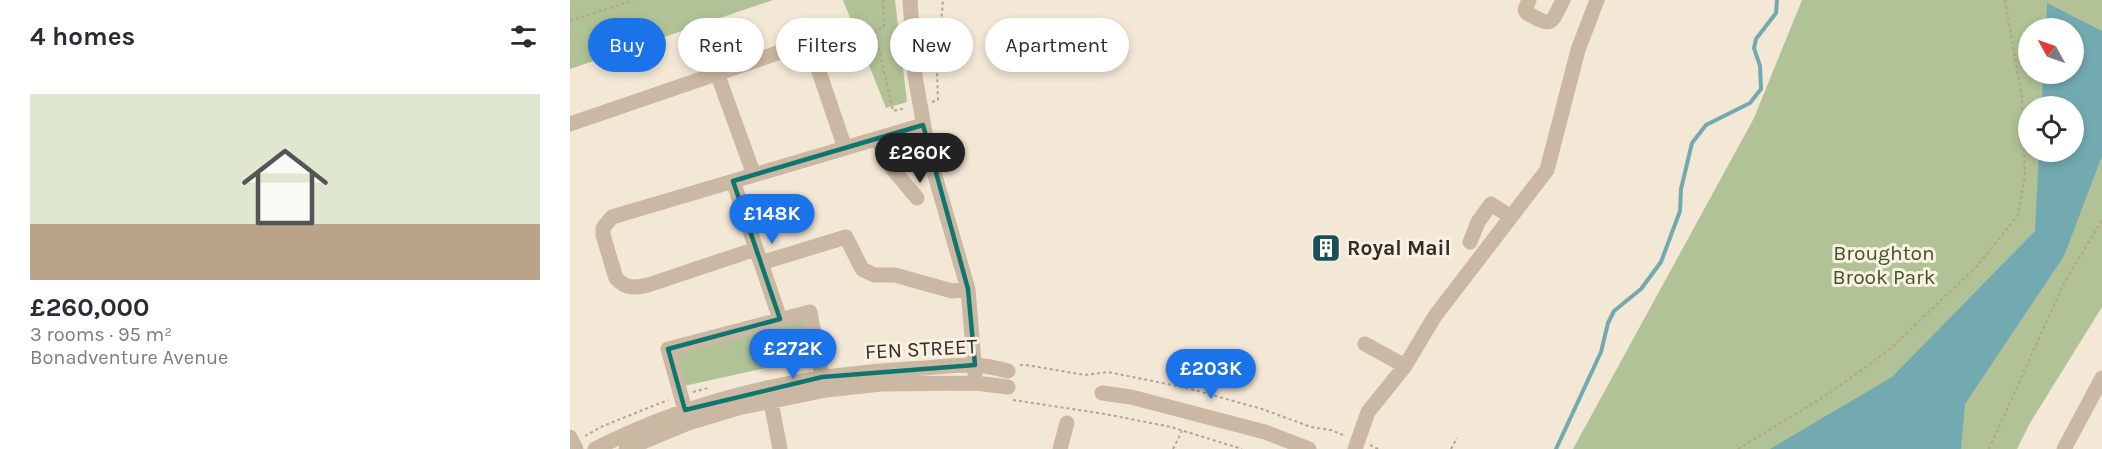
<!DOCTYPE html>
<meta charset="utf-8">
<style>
:root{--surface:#fff;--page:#f2f2f3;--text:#2b2b33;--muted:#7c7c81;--accent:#1a73e8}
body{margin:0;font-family:Karla,sans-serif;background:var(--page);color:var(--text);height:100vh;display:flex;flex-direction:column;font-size:22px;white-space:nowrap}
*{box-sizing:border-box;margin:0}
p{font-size:20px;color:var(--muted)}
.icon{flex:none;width:33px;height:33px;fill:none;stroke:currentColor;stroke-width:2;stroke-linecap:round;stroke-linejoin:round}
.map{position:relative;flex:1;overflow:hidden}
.side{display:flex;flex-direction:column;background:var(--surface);width:570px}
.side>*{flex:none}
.banner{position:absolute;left:18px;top:18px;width:570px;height:54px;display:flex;gap:12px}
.needle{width:39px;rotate:310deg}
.tools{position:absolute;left:1448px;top:18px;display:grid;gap:12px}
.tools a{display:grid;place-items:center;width:66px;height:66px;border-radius:50%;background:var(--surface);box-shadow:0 3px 9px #0003;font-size:30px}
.price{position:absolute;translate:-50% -51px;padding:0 14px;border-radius:21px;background:var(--accent);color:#fff;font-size:20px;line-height:39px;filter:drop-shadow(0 2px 3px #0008)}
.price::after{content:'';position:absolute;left:50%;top:36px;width:18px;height:14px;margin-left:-9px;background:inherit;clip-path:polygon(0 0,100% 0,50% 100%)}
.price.on{background:#222;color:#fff}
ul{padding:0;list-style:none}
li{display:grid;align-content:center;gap:12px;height:318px;padding:0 30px}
li span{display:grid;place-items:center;height:186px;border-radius:0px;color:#555}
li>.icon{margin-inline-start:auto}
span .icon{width:108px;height:108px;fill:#fffc;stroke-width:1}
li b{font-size:26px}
h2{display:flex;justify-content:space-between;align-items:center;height:72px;padding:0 30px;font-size:26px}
.tag{padding:0 21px;border-radius:27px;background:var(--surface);box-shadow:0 3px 9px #0003;font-size:21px;line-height:54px}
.tag.on{background:var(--accent);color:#fff}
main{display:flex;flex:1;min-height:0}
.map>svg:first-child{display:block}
</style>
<main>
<section class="side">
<h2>4 homes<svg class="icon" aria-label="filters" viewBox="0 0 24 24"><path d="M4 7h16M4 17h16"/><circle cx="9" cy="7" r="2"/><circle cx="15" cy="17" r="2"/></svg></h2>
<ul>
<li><span style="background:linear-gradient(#dfe7d0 70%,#b9a48a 0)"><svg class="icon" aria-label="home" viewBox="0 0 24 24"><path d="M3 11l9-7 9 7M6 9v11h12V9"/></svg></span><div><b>£260,000</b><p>3 rooms · 95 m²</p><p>Bonadventure Avenue</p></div></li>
</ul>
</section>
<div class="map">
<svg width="1532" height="449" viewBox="0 0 1532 449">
<rect width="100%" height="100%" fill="#f3e7d6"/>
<!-- green -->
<path fill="#b0c296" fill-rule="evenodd" d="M0,0H203L0,69Z
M273,0H325L337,102L316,108Z
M1232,0H1532V307L1460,423L1447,449H1003L1184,118ZM1458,28H1503V74H1458ZM1458,106H1503V152H1458Z
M237,317L245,357L114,386L103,352Z"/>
<!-- water -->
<path fill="#73aab1" d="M1477,3L1532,31V156L1494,256L1395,404L1391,449H1200L1322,377L1465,231L1469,152H1503V106H1472L1473,74H1503V28H1476Z"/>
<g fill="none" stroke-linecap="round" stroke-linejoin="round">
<!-- stream -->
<path stroke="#73aab1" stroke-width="4" d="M986,449L1031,352L1038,323L1044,311L1071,289L1091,262L1110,211L1111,189L1122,143L1136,125L1180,103L1191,89L1190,66L1184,48L1186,39L1206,13L1207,0"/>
<!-- path -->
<path stroke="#b7a28c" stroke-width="2" stroke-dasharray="3 3" stroke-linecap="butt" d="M313,0L314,27L305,31L323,111L336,108
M0,21L64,0
M362,102L368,100L367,71L373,0
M450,365H456L515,375L538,372L617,388L692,409L741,427L761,430L775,436
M123,392L138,388
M443,400L535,414L601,427L672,449
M15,436L33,426L98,400
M800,445L808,449
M603,449L612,431
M881,449L887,438
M1168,449L1260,393L1321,348L1408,265L1448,215L1455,175L1452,98L1435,0
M1419,449L1494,283L1532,220"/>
<!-- minor -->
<path stroke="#cbb8a2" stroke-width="15" d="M340,0L345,76L359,155L398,289L405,374
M959,0L955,10L957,13C982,27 980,26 993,0
M243,54L275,148
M147,73L184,175
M0,124L260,35
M308,138L317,162L347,198
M163,181L210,319
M900,242L908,222L921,204L941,217
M186,249L78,285C66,288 55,289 46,278L33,235V228L42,217L353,125
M191,263L276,237L292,269L304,275H325L382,291L398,289
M795,344L835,366
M532,393L561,397L695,432L739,449
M201,402L210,449
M115,410L98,349L240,312L252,377
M0,437L6,449
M25,449C123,399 229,375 338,369C359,368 381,365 402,365C414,365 427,368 438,371
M56,449L118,423L168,408L256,390L311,384L405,383L438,387
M490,449L497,423
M785,449L798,412L835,366L865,316L977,170L1008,50L1027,0
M1494,449L1532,378"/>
</g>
<!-- marked area -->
<path fill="none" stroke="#0f766e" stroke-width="4.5" stroke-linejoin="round" d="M353,125L398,289L405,365L252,377L115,410L98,349L210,319L163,181Z"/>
<!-- icons -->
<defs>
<g id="building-square" transform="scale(1.5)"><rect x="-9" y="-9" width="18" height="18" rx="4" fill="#185059" stroke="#faf1e3"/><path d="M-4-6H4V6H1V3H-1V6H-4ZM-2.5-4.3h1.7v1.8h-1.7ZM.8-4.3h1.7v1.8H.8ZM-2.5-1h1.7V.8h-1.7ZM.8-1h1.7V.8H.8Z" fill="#fff"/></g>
</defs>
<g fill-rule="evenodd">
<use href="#building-square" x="756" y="248"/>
</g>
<g text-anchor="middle" stroke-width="6" stroke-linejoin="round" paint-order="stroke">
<!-- poi labels -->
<g font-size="21" font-weight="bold" fill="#352b25" stroke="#faf1e3" text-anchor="start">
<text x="777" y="255">Royal Mail</text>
</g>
<!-- park labels -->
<g font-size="21" fill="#405527" stroke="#faf1e3">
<text x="1314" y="260">Broughton<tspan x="1314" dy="24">Brook Park</tspan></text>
</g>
<!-- street labels -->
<g font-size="21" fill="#352b25" stroke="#faf1e3">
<text transform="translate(351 349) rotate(-3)" y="7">FEN STREET</text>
</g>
</g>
</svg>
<div class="tools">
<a><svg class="needle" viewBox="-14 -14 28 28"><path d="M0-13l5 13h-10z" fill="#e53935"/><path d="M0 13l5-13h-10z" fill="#7c7c81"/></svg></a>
<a><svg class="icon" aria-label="locate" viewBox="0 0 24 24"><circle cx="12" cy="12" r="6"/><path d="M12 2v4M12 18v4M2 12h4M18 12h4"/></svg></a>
</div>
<b class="price on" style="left:350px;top:184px">£260K</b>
<b class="price" style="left:202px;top:245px">£148K</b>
<b class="price" style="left:223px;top:380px">£272K</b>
<b class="price" style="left:641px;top:400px">£203K</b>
<div class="banner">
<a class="tag on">Buy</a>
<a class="tag">Rent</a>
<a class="tag">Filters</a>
<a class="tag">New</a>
<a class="tag">Apartment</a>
</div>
</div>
</main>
